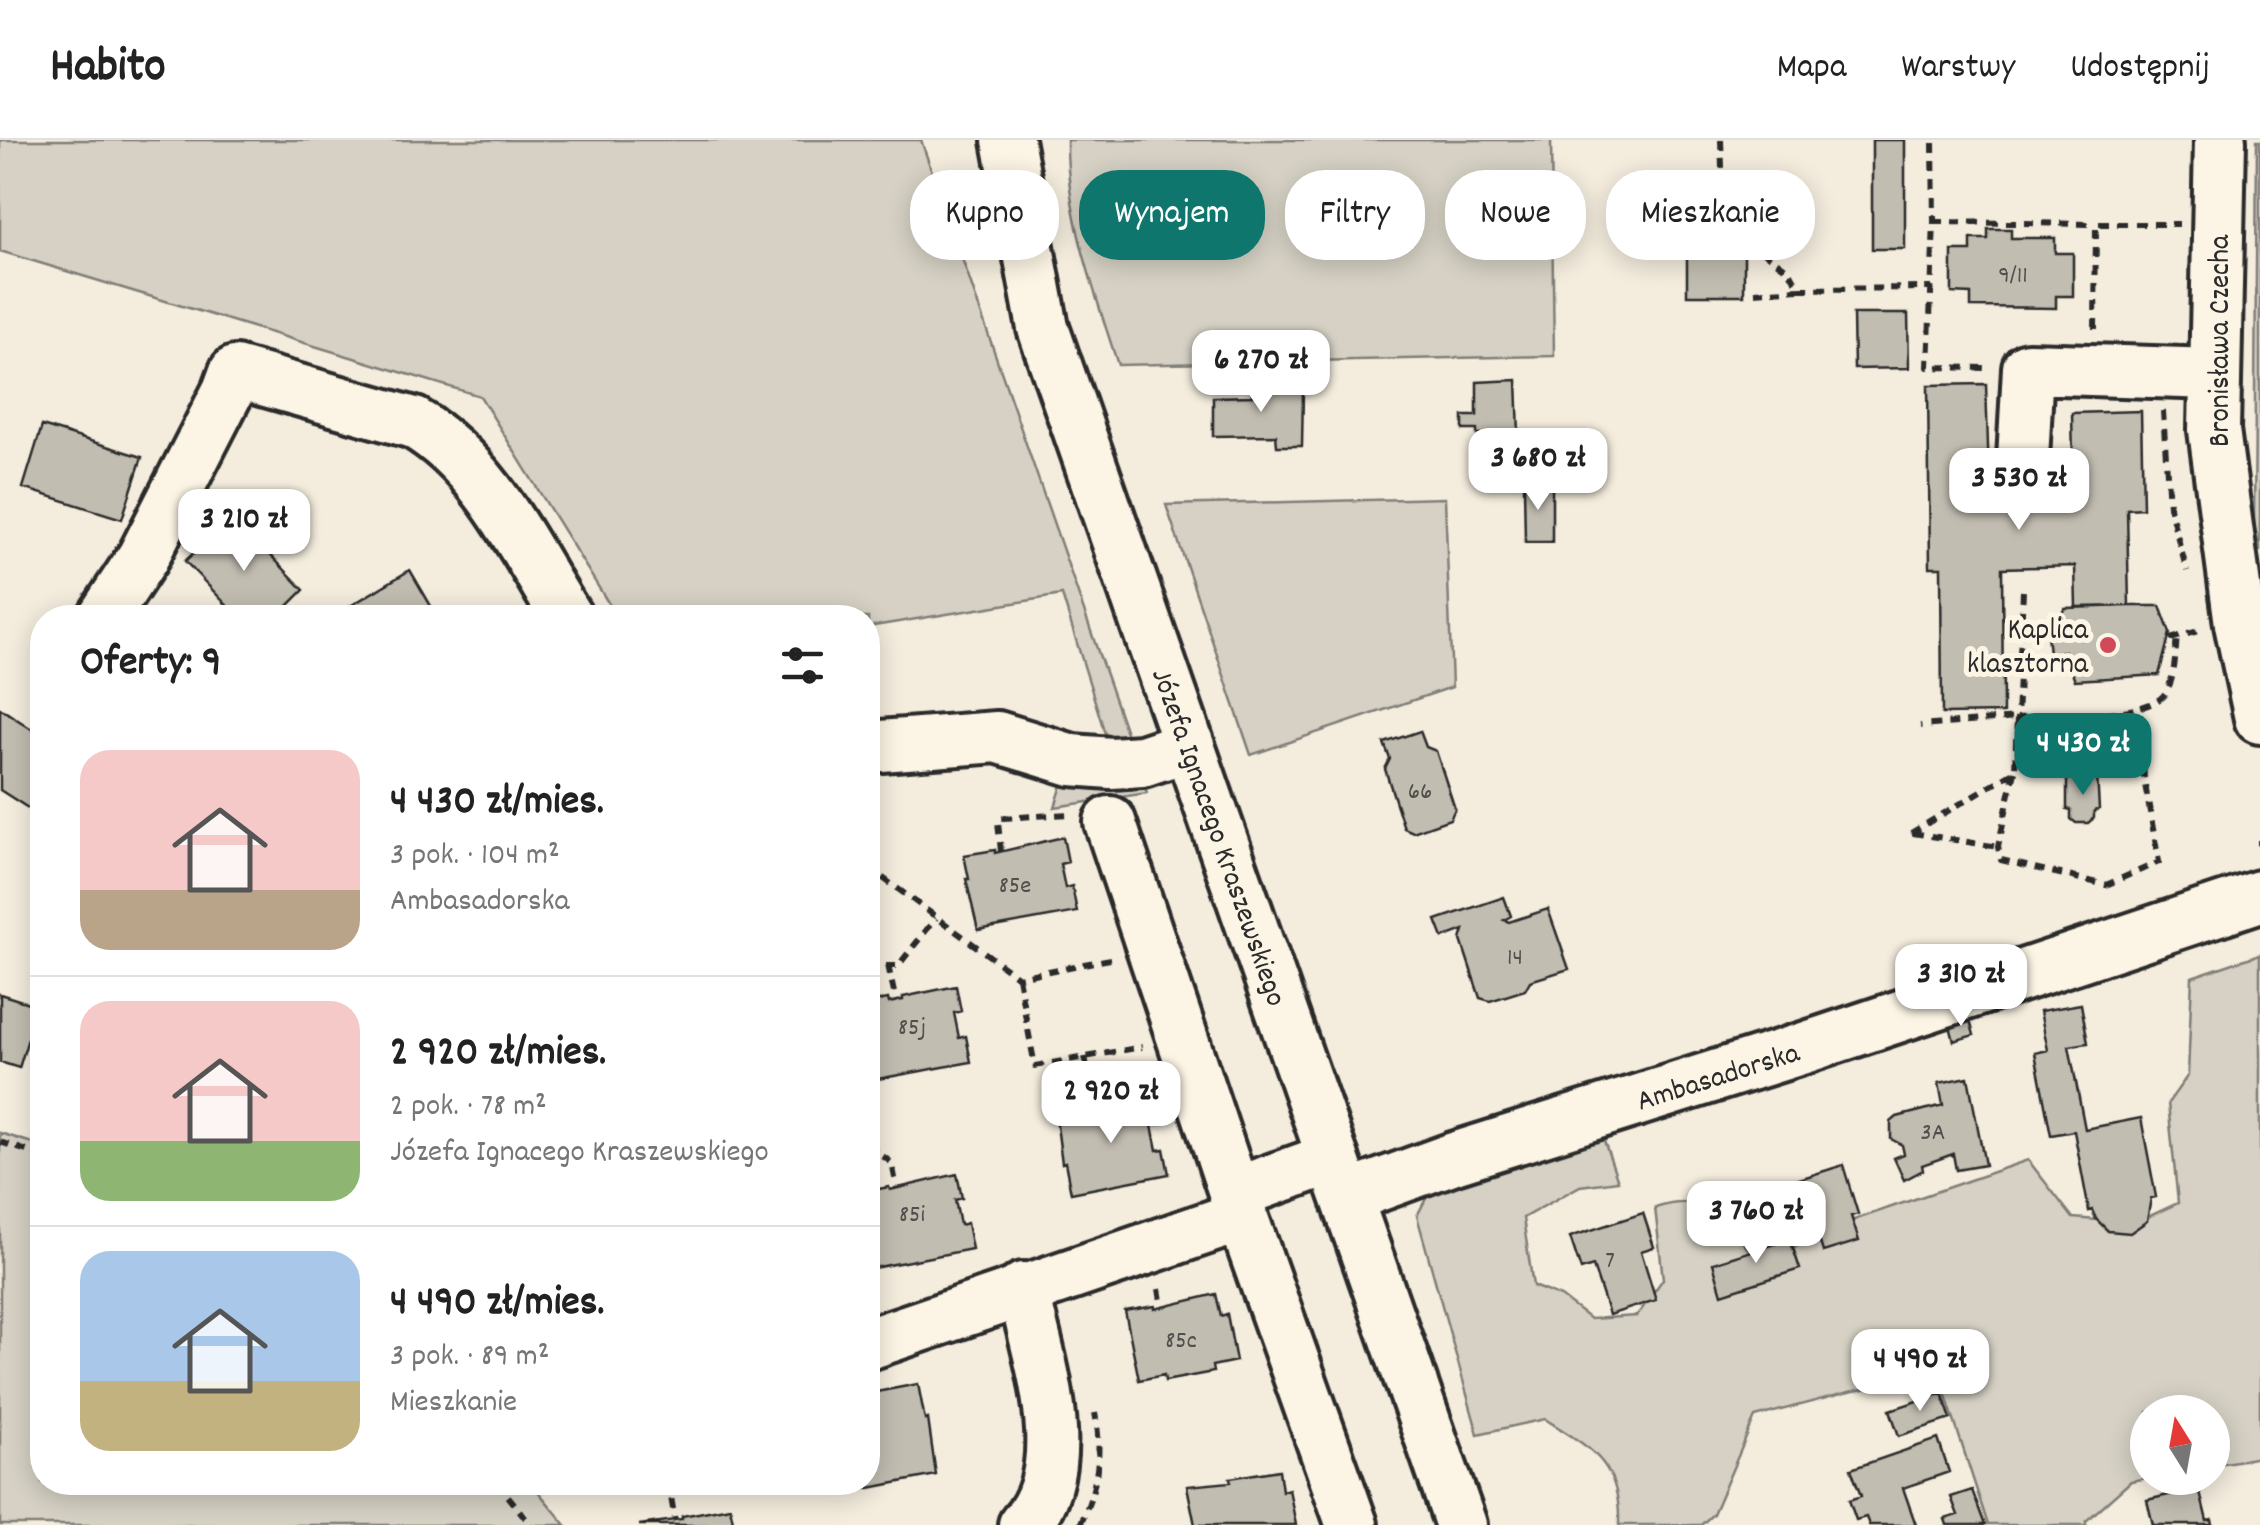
<!DOCTYPE html>
<html lang="pl">
<meta charset="utf-8">
<style>
:root{--surface:#fff;--page:#f6f6f6;--text:#222;--muted:#767676;--line:#e0e0e0;--accent:#0f766e}
body{margin:0;font-family:Dekko,sans-serif;background:var(--page);color:var(--text);height:100vh;display:flex;flex-direction:column;font-size:38px;white-space:nowrap}
*{box-sizing:border-box;margin:0}
p{font-size:32px;color:var(--muted)}
.icon{flex:none;width:55px;height:55px;fill:none;stroke:currentColor;stroke-width:2;stroke-linecap:round;stroke-linejoin:round}
.map{position:relative;flex:1;overflow:hidden}
.sheet{position:absolute;left:30px;top:465px;width:850px;height:890px;display:flex;flex-direction:column;background:var(--surface);border-radius:40px;box-shadow:0 5px 25px #0003}
.sheet>*{flex:none}
.top-card{position:absolute;left:910px;top:30px;width:950px;height:90px;display:flex;gap:20px}
.needle{width:65px;rotate:349deg}
.tools{position:absolute;left:2130px;top:1255px;display:grid;gap:20px}
.tools a{display:grid;place-items:center;width:100px;height:100px;border-radius:50%;background:var(--surface);box-shadow:0 5px 25px #0003;font-size:50px}
.price{position:absolute;translate:-50% -85px;padding:0 22px;border-radius:20px;background:#fff;color:#222;font-size:32px;line-height:65px;filter:drop-shadow(0 2px 5px #0008)}
.price::after{content:'';position:absolute;left:50%;top:60px;width:30px;height:22px;margin-left:-15px;background:inherit;clip-path:polygon(0 0,100% 0,50% 100%)}
.price.selected{background:var(--accent);color:#fff}
ul{padding:0;list-style:none}
li{display:flex;align-items:center;gap:30px;height:250px;padding:0 50px}
li+li{border-top:2px solid var(--line)}
li span{display:grid;place-items:center;flex:none;width:280px;height:200px;border-radius:30px;color:#555}
li>.icon{margin-inline-start:auto}
span .icon{width:120px;height:120px;fill:#fffc;stroke-width:1}
li b{font-size:42px}
h2{display:flex;justify-content:space-between;align-items:center;height:120px;padding:0 50px;font-size:42px}
.pill{padding:0 35px;border-radius:40px;background:var(--surface);box-shadow:0 5px 25px #0003;font-size:35px;line-height:90px}
.pill.selected{background:var(--accent);color:#fff}
header{display:flex;align-items:center;gap:60px;box-sizing:border-box;height:140px;padding:0 50px;background:var(--surface);border-bottom:2px solid var(--line)}
header strong{font-size:48px}
nav{display:flex;gap:55px;margin-inline-start:auto;font-size:35px}
.map>svg:first-child{display:block}
</style>
<header>
<strong>Habito</strong>
<nav><a>Mapa</a><a>Warstwy</a><a>Udostępnij</a></nav>
</header>
<div class="map">
<svg width="2260" height="1385" viewBox="0 0 2260 1385">
<rect width="100%" height="100%" fill="#f4edde"/>
<filter id="ink" filterUnits="userSpaceOnUse"><feTurbulence type="fractalNoise" baseFrequency=".01" numOctaves="2"/><feDisplacementMap in="SourceGraphic" scale="20" xChannelSelector="R" yChannelSelector="G"/><feConvolveMatrix kernelMatrix="1 2 1 2 8 2 1 2 1" color-interpolation-filters="sRGB"/></filter>
<g filter="url(#ink)">
<!-- green -->
<path fill="#d6d1c4" stroke="#807e78" stroke-width="2.5" d="M0,0H921L1131,607L1111,613L1062,455L868,487V478L617,477L480,256L0,111Z
M1067,0H1551L1554,216L1118,225C1095,153 1066,76 1067,0Z
M2257,0H2260V412L2254,385Z
M1445,358L1452,547L1251,615L1166,365Z
M1064,639L1144,645L1147,653L1055,667Z
M2260,814V1317L2213,1325L2212,1272H2148V1338L2131,1341L2086,1381V1385H1988L1939,1234L1849,1252L1755,1277L1713,1374L1701,1385H1619C1621,1323 1592,1309 1545,1279L1478,1294L1417,1076L1432,1047L1601,992L1618,1041L1580,1046L1523,1078L1533,1146L1561,1157L1590,1179L1637,1176L1663,1139L1655,1068C1714,1049 1726,1082 1759,1124L1851,1081L2028,1020L2073,1078L2135,1083L2178,1063L2168,963L2188,935L2192,837Z
M0,993L42,1006V1342L531,1343L566,1385H0Z"/>
<!-- building -->
<path fill="#c2bdb1" stroke="#2b2b2b" stroke-width="2.5" d="M1872,0H1905V109H1872Z
M1988,89H2011V98H2055V113H2073V156H2056V168L1971,167V154L1952,153V111H1971V99H1988Z
M1718,90V112H1744V155H1687V91Z
M1853,174H1908L1909,228L1854,229Z
M1517,240L1519,295H1477V290H1463V276H1477V242Z
M1986,244L1990,369L2074,366L2072,273L2141,271L2143,368L2127,369L2129,466L2076,467L2075,426L2002,428L2003,573L1942,574L1941,427H1930L1928,245Z
M1252,245H1273V251H1303L1302,306H1277L1276,295L1213,296V257L1252,256Z
M42,286L142,317L122,379L23,348Z
M1524,344H1552V402H1525Z
M233,376L304,450L276,478H239L185,421Z
M410,430L438,478H353L347,468Z
M2129,466H2160L2170,493L2159,535L2075,540L2064,511L2049,513L2047,495L2065,468Z
M0,568L42,596V677L0,650Z
M1420,591L1426,607L1436,611L1455,669L1450,679L1413,692L1404,688L1385,629L1390,619L1384,603Z
M2097,635L2099,669L2094,671V678L2088,683H2076L2071,679V670L2067,669V636Z
M1063,697L1068,722L1060,724L1065,748L1072,746L1077,772L978,790L966,739H969L964,715L995,710V713Z
M1504,757L1511,776L1504,780L1509,782L1548,769L1569,829L1530,841L1525,850L1490,861L1480,858L1461,800L1464,790L1443,798L1436,780Z
M956,846L961,871L954,873L959,898L966,896L971,922L872,940L868,913V863L888,859L889,863L903,860V857Z
M0,854L38,866L19,928L0,922Z
M2081,864L2088,903L2069,906L2085,989L2141,978L2156,1057L2151,1058L2147,1081L2130,1093L2108,1091L2096,1079L2092,1070L2089,1071L2074,991L2051,995L2035,913L2048,910L2040,871Z
M1969,877L1974,895L1954,901L1949,882Z
M1968,937L1985,1025L1956,1030L1953,1014L1922,1025L1923,1030L1904,1040L1894,1018L1904,1014L1902,1005L1891,999V982L1897,977L1943,965L1939,943Z
M1155,959L1160,984L1152,985L1157,1010L1164,1009L1169,1034L1071,1053L1065,1022L1062,1023L1056,978L1087,972V975L1101,972V969Z
M1843,1025L1858,1074L1851,1076L1859,1101L1823,1112L1815,1087L1783,1097L1768,1049Z
M957,1034L962,1058L955,1060L960,1085L967,1083L972,1109L873,1128L868,1098V1051L889,1047L890,1050Z
M1643,1073L1654,1107L1641,1111L1656,1160L1609,1175L1593,1126L1581,1130L1570,1097Z
M1790,1099L1800,1129L1722,1154L1713,1123Z
M1216,1154L1221,1176L1227,1174L1236,1221L1212,1226L1213,1232L1165,1241L1164,1235L1139,1240L1125,1171L1155,1166V1169Z
M918,1244L925,1280L928,1279L936,1335L844,1353L842,1342H868V1275L874,1274L871,1253Z
M1942,1253L1951,1279L1899,1296L1890,1270Z
M1938,1299L1949,1332L1903,1348L1916,1385H1869L1866,1377L1856,1380L1849,1360L1861,1356L1851,1329Z
M1279,1330L1282,1351L1289,1349L1296,1385H1195L1187,1346L1231,1342L1230,1338Z
M2199,1348L2207,1381L2212,1380L2213,1385H2153L2147,1360Z
M1972,1350L1985,1385H1947L1945,1379L1958,1375L1951,1357Z
M730,1367L734,1385H639L682,1379V1376Z"/>
<g fill="none" stroke-linecap="round" stroke-linejoin="round">
<!-- minor casing -->
<g stroke="#2b2b2b" stroke-width="58">
<g id="minor">
<path id="s1" d="M1008,0L1043,188L1461,1385"/>
<path d="M2220,0L2214,290L2240,484L2260,578"/>
<path d="M2023,319L2028,228L2215,234"/>
<path d="M103,478L143,417L228,251L235,232L414,283C486,325 524,409 567,478"/>
<path d="M868,607L997,597L1072,620L1111,623L1142,621L1187,606"/>
<path d="M1110,682L1242,1076L1352,1385"/>
<path d="M1235,1053L1333,1018"/>
<path id="s2" d="M1347,1057L1454,1018L1804,908L2260,756"/>
<path d="M1023,1148C1038,1219 1078,1326 1024,1385"/>
<path d="M868,1204L1242,1076"/>
</g>
</g>
<!-- path -->
<path stroke="#2b2b2b" stroke-width="6" stroke-dasharray="10 8" stroke-linecap="butt" d="M1721,0L1724,80L1752,79L1755,106L1790,131L1800,149L1931,148
M1933,3L1934,82L1928,227L1987,228
M1934,82L2096,84
M1755,152L1800,149
M2095,189L2096,84H2179
M2163,271L2169,366L2187,431
M2023,451L2017,578C2049,576 2143,578 2163,556C2176,541 2175,514 2177,495
M2170,499L2202,490
M2015,631L1998,707L2001,720L2106,745L2159,722L2144,639L2140,569
M1911,693L2015,631L2017,578L1920,586
M1913,693L1998,707
M2260,700V707
M1001,712L998,682L1002,678L1070,674
M868,727L1018,837L1115,818
M888,825L896,862
M868,826H898L936,778
M1018,837L1035,926L1142,907
M1085,917L1095,974
M0,1002L42,1016
M868,1005L892,1023L897,1048
M1159,1149L1162,1167
M868,1273V1275
M497,1342L531,1385
M671,1342L669,1346L675,1380
M1080,1385C1097,1347 1103,1314 1095,1273"/>
<!-- minor -->
<use href="#minor" stroke="#fcf5e5" stroke-width="50"/>
</g>
</g>
<!-- markers -->
<circle fill="#d1495b" stroke="#fcf5e5" stroke-width="4" cx="2108" cy="505" r="10"/>
<g text-anchor="middle" stroke-width="10" stroke-linejoin="round" paint-order="stroke">
<!-- number labels -->
<g font-size="25" fill="#51504c">
<text x="2013" y="142">9/11</text>
<text x="1420" y="658">66</text>
<text x="1015" y="752">85e</text>
<text x="1515" y="824">14</text>
<text x="912" y="894">85j</text>
<text x="1933" y="999">3A</text>
<text x="912" y="1081">85i</text>
<text x="1610" y="1127">7</text>
<text x="1181" y="1207">85c</text>
</g>
<!-- street labels -->
<g font-size="30" fill="#2b2b2b" stroke="#fcf5e5">
<text transform="translate(2218 201) rotate(-90)" y="10">Bronisława Czecha</text>
<text dy="10" stroke="none"><textPath href="#s1" startOffset="730">Józefa Ignacego Kraszewskiego</textPath></text>
<text dy="10" stroke="none"><textPath href="#s2" startOffset="390">Ambasadorska</textPath></text>
</g>
<!-- poi labels -->
<g font-size="30" fill="#2b2b2b" stroke="#fcf5e5" text-anchor="end">
<text x="2088" y="498">Kaplica<tspan x="2088" dy="34">klasztorna</tspan></text>
</g>
</g>
</svg>
<div class="tools">
<a><svg class="needle" viewBox="-14 -14 28 28"><path d="M0-13l5 13h-10z" fill="#e53935"/><path d="M0 13l5-13h-10z" fill="#767676"/></svg></a>
</div>
<b class="price" style="left:1261px;top:275px">6 270 zł</b>
<b class="price" style="left:1538px;top:373px">3 680 zł</b>
<b class="price" style="left:2019px;top:393px">3 530 zł</b>
<b class="price" style="left:244px;top:434px">3 210 zł</b>
<b class="price selected" style="left:2083px;top:658px">4 430 zł</b>
<b class="price" style="left:1961px;top:889px">3 310 zł</b>
<b class="price" style="left:1111px;top:1006px">2 920 zł</b>
<b class="price" style="left:1756px;top:1126px">3 760 zł</b>
<b class="price" style="left:1920px;top:1274px">4 490 zł</b>
<div class="top-card">
<a class="pill">Kupno</a>
<a class="pill selected">Wynajem</a>
<a class="pill">Filtry</a>
<a class="pill">Nowe</a>
<a class="pill">Mieszkanie</a>
</div>
<section class="sheet">
<h2>Oferty: 9<svg class="icon" aria-label="filters" viewBox="0 0 24 24"><path d="M4 7h16M4 17h16"/><circle cx="9" cy="7" r="2"/><circle cx="15" cy="17" r="2"/></svg></h2>
<ul>
<li><span style="background:linear-gradient(#f6c9c9 70%,#b9a48a 0)"><svg class="icon" aria-label="home" viewBox="0 0 24 24"><path d="M3 11l9-7 9 7M6 9v11h12V9"/></svg></span><div><b>4 430 zł/mies.</b><p>3 pok. · 104 m²</p><p>Ambasadorska</p></div></li>
<li><span style="background:linear-gradient(#f6c9c9 70%,#8fb573 0)"><svg class="icon" aria-label="home" viewBox="0 0 24 24"><path d="M3 11l9-7 9 7M6 9v11h12V9"/></svg></span><div><b>2 920 zł/mies.</b><p>2 pok. · 78 m²</p><p>Józefa Ignacego Kraszewskiego</p></div></li>
<li><span style="background:linear-gradient(#a9c7e8 65%,#c2b280 0)"><svg class="icon" aria-label="home" viewBox="0 0 24 24"><path d="M3 11l9-7 9 7M6 9v11h12V9"/></svg></span><div><b>4 490 zł/mies.</b><p>3 pok. · 89 m²</p><p>Mieszkanie</p></div></li>
</ul>
</section>
</div>
